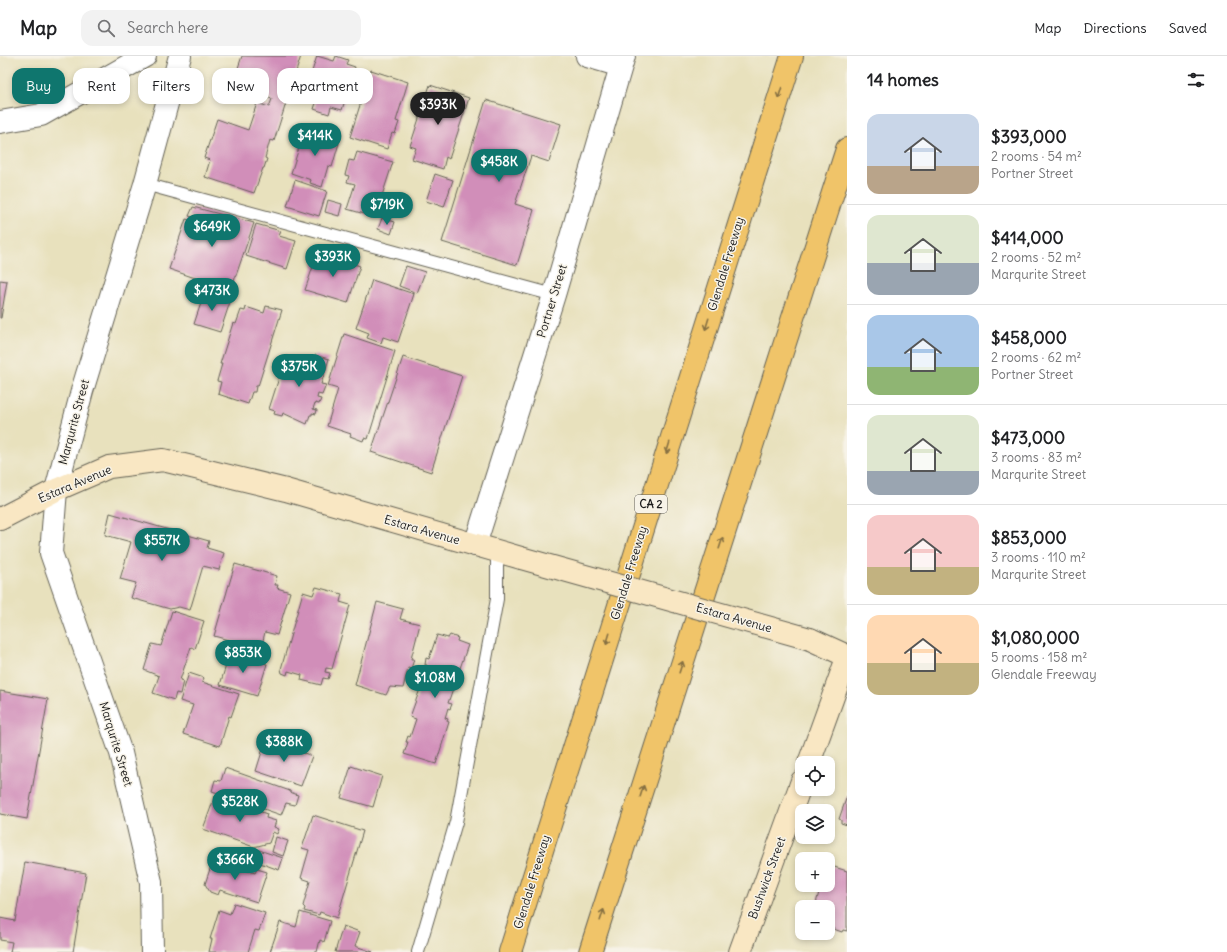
<!DOCTYPE html>
<meta charset="utf-8">
<style>
:root{--surface:#fff;--page:#f2f2f2;--text:#202124;--muted:#757577;--line:#e0e0e0;--accent:#0f766e}
body{margin:0;font-family:Delius,sans-serif;background:var(--page);color:var(--text);height:100vh;display:flex;flex-direction:column;font-size:15px;white-space:nowrap}
*{box-sizing:border-box;margin:0}
p{font-size:13px;color:var(--muted)}
.icon{flex:none;width:22px;height:22px;fill:none;stroke:currentColor;stroke-width:2;stroke-linecap:round;stroke-linejoin:round}
.map{position:relative;flex:1;overflow:hidden}
.details{display:flex;flex-direction:column;background:var(--surface);width:380px}
.details>*{flex:none}
.banner{position:absolute;left:12px;top:12px;width:380px;height:36px;display:flex;gap:8px}
.fabs{position:absolute;left:795px;top:700px;display:grid;gap:8px}
.fabs a{display:grid;place-items:center;width:40px;height:40px;border-radius:8px;background:var(--surface);box-shadow:0 2px 6px #0003;font-size:20px}
.price{position:absolute;translate:-50% -34px;padding:0 9px;border-radius:14px;background:var(--accent);color:#fff;font-size:13px;line-height:26px;filter:drop-shadow(0 1px 2px #0008)}
.price::after{content:'';position:absolute;left:50%;top:24px;width:12px;height:9px;margin-left:-6px;background:inherit;clip-path:polygon(0 0,100% 0,50% 100%)}
.price.on{background:#222;color:#fff}
ul{padding:0;list-style:none}
li{display:flex;align-items:center;gap:12px;height:100px;padding:0 20px}
li+li{border-top:1px solid var(--line)}
li span{display:grid;place-items:center;flex:none;width:112px;height:80px;border-radius:12px;color:#555}
li>.icon{margin-inline-start:auto}
span .icon{width:48px;height:48px;fill:#fffc;stroke-width:1}
li b{font-size:17px}
h2{display:flex;justify-content:space-between;align-items:center;height:48px;padding:0 20px;font-size:17px}
.tag{padding:0 14px;border-radius:12px;background:var(--surface);box-shadow:0 2px 6px #0003;font-size:14px;line-height:36px}
.tag.on{background:var(--accent);color:#fff}
header{display:flex;align-items:center;gap:24px;box-sizing:border-box;height:56px;padding:0 20px;background:var(--surface);border-bottom:1px solid var(--line)}
header strong{font-size:19px}
nav{display:flex;gap:22px;margin-inline-start:auto;font-size:14px}
.search{width:280px;height:36px;background:var(--page);display:flex;align-items:center;gap:10px;box-sizing:border-box;padding:0 14px;border-radius:12px;color:var(--muted);font-size:15px}
main{display:flex;flex:1;min-height:0}
.map>svg:first-child{display:block}
</style>
<header>
<strong>Map</strong>
<div class="search"><svg class="icon" aria-label="search" viewBox="0 0 24 24"><circle cx="10" cy="10" r="6"/><path d="M15 15l6 6"/></svg>Search here</div>
<nav><a>Map</a><a>Directions</a><a>Saved</a></nav>
</header>
<main>
<div class="map">
<svg width="847" height="896" viewBox="0 0 847 896">
<rect width="100%" height="100%" fill="#f7f3e8"/>
<filter id="ink" filterUnits="userSpaceOnUse"><feTurbulence type="fractalNoise" baseFrequency=".025" numOctaves="2"/><feDisplacementMap in="SourceGraphic" scale="8" xChannelSelector="R" yChannelSelector="G"/><feConvolveMatrix kernelMatrix="1 2 1 2 8 2 1 2 1" color-interpolation-filters="sRGB"/></filter>
<filter id="wash" filterUnits="userSpaceOnUse"><feTurbulence type="fractalNoise" baseFrequency=".012" numOctaves="4" result="noise"/><feDisplacementMap in="SourceGraphic" scale="16" xChannelSelector="R" yChannelSelector="G"/><feGaussianBlur stdDeviation="0.9" result="paint"/><feColorMatrix in="noise" values="0 0 0 0 0 0 0 0 0 0 0 0 0 0 0 0 0 1.4 0 .05"/><feComposite in="paint" operator="in"/></filter>
<g filter="url(#wash)">
<rect width="100%" height="100%" fill="#e8e1bd"/>
<g id="blocks">
<!-- building -->
<path fill="#d18eb9" d="M242,0H301L274,85L270,84L265,102L267,103L264,112H263L254,137L205,121L210,104L204,102L217,63L248,74L257,47L269,51L272,43L232,30Z
M317,0L334,5L336,0L348,4L346,8L355,11L342,54L331,51L329,58L314,53L316,47L303,43Z
M371,14L408,26L396,65L399,66L395,78L392,77L387,93L350,81Z
M430,29L469,42L449,103L446,101L443,113L412,103L416,92L410,90Z
M486,44L561,68L549,106L531,100L515,148L534,154L517,209L442,186Z
M316,75L332,80L331,85L339,87L332,111L328,110L322,131L310,127L311,124L291,117L304,76L315,80Z
M357,96L393,106L375,161L347,153L355,128L347,126L349,120L345,119L349,104L354,105Z
M435,118L453,124L444,151L426,145Z
M295,124L327,135L319,160L287,150Z
M328,144L342,148L339,160L325,156Z
M193,151L254,167L232,231L223,227L221,231L169,213L186,163L217,174L218,170L189,160Z
M382,162L395,166L391,178L378,173Z
M256,168L281,175L279,180L296,185L287,213L246,200Z
M318,196L360,210L348,247L305,234Z
M406,210L425,216L417,237L399,230Z
M0,224L7,225L1,262H0Z
M372,224L414,238L398,286L383,281L381,287L367,282L369,277L356,272Z
M204,238L218,242L219,238L226,240L225,244L230,246L220,276L194,268Z
M266,250L282,254L258,330H256L255,336H252L248,348L218,338L221,326L217,325L222,308H220L233,267L236,268L241,254L245,255L246,251L264,257Z
M344,278L395,295L368,383L364,382L363,385L350,380L351,378L327,370L338,333L328,330Z
M315,299L329,303L321,328L326,329L322,339L318,338L317,342L321,343L319,348L315,347L313,353L317,354L316,358L312,357V359H310L307,368L283,357L282,360L274,358L275,355L269,353L286,300L312,308Z
M403,301L462,320L431,416L371,396Z
M110,457L209,485L207,492L224,497L219,514L203,510L190,554L179,551L170,553L131,542L136,527L120,523L131,486L105,479Z
M235,508L277,520L275,529H278L277,532L290,536L277,579L265,576L261,593L214,580Z
M316,531L342,538L340,546L350,549L332,613L326,612L325,616L330,617L328,623L323,622L321,629L301,624L302,619L288,615L287,619L282,617L281,613L303,536L313,539Z
M377,546L403,553L400,563L420,568L411,603H414L411,613L408,612L403,632L390,631L386,639L355,629Z
M172,555L204,565L195,593L191,591L180,624L183,625L180,638L176,637L174,644L153,637L159,620L144,614L152,588L161,590Z
M437,579L448,582L450,579L458,582L457,585L468,589L448,647L452,648L450,653L448,652L445,662L448,663L447,665L449,666L436,708L404,698L408,686H406L408,680L410,681L416,663L410,661L420,633L417,632L419,626H421L427,609H425L426,602L429,603Z
M230,596L267,608L257,640L220,629Z
M189,617L204,622L202,626L239,638L231,661L229,660L220,690L183,678L193,649L180,645Z
M0,635L48,643L27,763L0,758Z
M266,683L312,700L301,730L256,715Z
M351,710L382,720L373,751L341,742Z
M225,712L290,735V736L298,739L295,749L286,747L281,759L212,735L215,724L221,725Z
M215,740L267,758L266,762L276,765L274,771L279,773L277,778L273,776L269,787L254,791L203,773Z
M847,740V769L841,767V764L839,763Z
M313,759L363,775L337,862L320,856L319,859L304,855L305,852L303,850L310,825L301,822L309,794L302,792Z
M276,781L288,785L283,800L272,796Z
M259,794L283,802L279,814L255,805Z
M213,804L255,817L257,813L267,816L257,846L220,834L218,839L210,836L205,828Z
M25,806L86,817L73,896H10L12,886L0,884V862L15,865Z
M828,809L847,815V875L843,874L842,876L828,871V851H815L821,829H828Z
M234,847L265,857L259,875L255,874L248,896H209L212,883H210L219,854L230,858Z
M300,856L330,865L324,886L320,884L317,896H270L280,866L296,871Z
M343,870L360,876L355,890L373,896H335Z"/>
</g>
</g>
<g filter="url(#ink)">
<use href="#blocks" fill-opacity="0" stroke="#636154" stroke-width="1"/>
<g fill="none" stroke-linecap="round" stroke-linejoin="round">
<!-- lane casing -->
<g stroke="#636154" stroke-width="14">
<path id="lane" d="M145,128L554,239
M418,896L456,766L497,543V496"/>
</g>
<!-- street casing -->
<g stroke="#636154" stroke-width="24">
<path id="street" d="M587,0L621,10
M0,66L41,59L145,0
M475,489L554,239L624,0
M152,896L151,826L121,697L51,497L56,434L82,335L145,128L180,0"/>
</g>
<!-- secondary casing -->
<g stroke="#636154" stroke-width="24">
<path id="secondary" d="M0,463L56,434L109,411L163,404L286,434L521,502
M810,583L847,600
M809,707L847,602
M740,896L802,725"/>
</g>
<!-- highway casing -->
<g stroke="#636154" stroke-width="24">
<path id="highway" d="M510,896L792,0
M590,896L847,93"/>
</g>
<!-- lane -->
<use href="#lane" stroke="#fff" stroke-width="12"/>
<!-- street -->
<use href="#street" stroke="#fff" stroke-width="22"/>
<!-- secondary -->
<use href="#secondary" stroke="#f9e7c3" stroke-width="22"/>
<!-- highway -->
<use href="#highway" stroke="#f0c469" stroke-width="22"/>
<!-- secondary-bridge casing -->
<g stroke="#636154" stroke-width="24" stroke-linecap="butt">
<path id="secondary-bridge" d="M521,502L810,583"/>
</g>
<!-- secondary-bridge -->
<use href="#secondary-bridge" stroke="#f9e7c3" stroke-width="22"/>
</g>
<!-- one-way arrows -->
<defs><path id="oneway-shaft" d="M-6 0H5M1.5-3L5.5 0L1.5 3" fill="none" stroke-width="1.6" stroke-linecap="round" stroke-linejoin="round"/></defs>
<g stroke="#867042">
<use href="#oneway-shaft" transform="translate(780 37) rotate(107)"/>
<use href="#oneway-shaft" transform="translate(707 268) rotate(107)"/>
<use href="#oneway-shaft" transform="translate(668 392) rotate(107)"/>
<use href="#oneway-shaft" transform="translate(721 487) rotate(-72)"/>
<use href="#oneway-shaft" transform="translate(608 583) rotate(107)"/>
<use href="#oneway-shaft" transform="translate(681 611) rotate(-72)"/>
<use href="#oneway-shaft" transform="translate(642 735) rotate(-72)"/>
<use href="#oneway-shaft" transform="translate(602 859) rotate(-72)"/>
</g>
</g>
<g text-anchor="middle" stroke-width="3" stroke-linejoin="round" paint-order="stroke">
<!-- shield labels -->
<rect fill="#f7f3e8" stroke="#5e5c59" stroke-width="1" x="635" y="439" width="32" height="18" rx="3"/>
<g font-size="11" font-weight="bold" fill="#1c1c1c">
<text x="651" y="452">CA 2</text>
</g>
<!-- street labels -->
<g font-size="12" fill="#1c1c1c" stroke="#f7f3e8">
<text transform="translate(726 208) rotate(-73)" y="4">Glendale Freeway</text>
<text transform="translate(552 245) rotate(-73)" y="4">Portner Street</text>
<text transform="translate(74 366) rotate(-75)" y="4">Marqurite Street</text>
<text transform="translate(75 428) rotate(-23)" y="4">Estara Avenue</text>
<text transform="translate(422 474) rotate(16)" y="4">Estara Avenue</text>
<text transform="translate(629 517) rotate(-73)" y="4">Glendale Freeway</text>
<text transform="translate(734 562) rotate(16)" y="4">Estara Avenue</text>
<text transform="translate(116 688) rotate(73)" y="4">Marqurite Street</text>
<text transform="translate(767 822) rotate(-70)" y="4">Bushwick Street</text>
<text transform="translate(532 826) rotate(-73)" y="4">Glendale Freeway</text>
</g>
</g>
</svg>
<div class="fabs">
<a><svg class="icon" aria-label="locate" viewBox="0 0 24 24"><circle cx="12" cy="12" r="6"/><path d="M12 2v4M12 18v4M2 12h4M18 12h4"/></svg></a>
<a><svg class="icon" aria-label="layers" viewBox="0 0 24 24"><path d="M12 4l9 5-9 5-9-5zM3 14l9 5 9-5"/></svg></a>
<a>+</a>
<a>−</a>
</div>
<b class="price on" style="left:438px;top:70px">$393K</b>
<b class="price" style="left:315px;top:101px">$414K</b>
<b class="price" style="left:499px;top:127px">$458K</b>
<b class="price" style="left:387px;top:170px">$719K</b>
<b class="price" style="left:212px;top:192px">$649K</b>
<b class="price" style="left:333px;top:222px">$393K</b>
<b class="price" style="left:212px;top:256px">$473K</b>
<b class="price" style="left:299px;top:332px">$375K</b>
<b class="price" style="left:162px;top:506px">$557K</b>
<b class="price" style="left:243px;top:618px">$853K</b>
<b class="price" style="left:435px;top:643px">$1.08M</b>
<b class="price" style="left:284px;top:707px">$388K</b>
<b class="price" style="left:240px;top:767px">$528K</b>
<b class="price" style="left:235px;top:825px">$366K</b>
<div class="banner">
<a class="tag on">Buy</a>
<a class="tag">Rent</a>
<a class="tag">Filters</a>
<a class="tag">New</a>
<a class="tag">Apartment</a>
</div>
</div>
<section class="details">
<h2>14 homes<svg class="icon" aria-label="filters" viewBox="0 0 24 24"><path d="M4 7h16M4 17h16"/><circle cx="9" cy="7" r="2"/><circle cx="15" cy="17" r="2"/></svg></h2>
<ul>
<li><span style="background:linear-gradient(#c9d6e8 65%,#b9a48a 0)"><svg class="icon" aria-label="home" viewBox="0 0 24 24"><path d="M3 11l9-7 9 7M6 9v11h12V9"/></svg></span><div><b>$393,000</b><p>2 rooms · 54 m²</p><p>Portner Street</p></div></li>
<li><span style="background:linear-gradient(#dfe7d0 60%,#9aa5b1 0)"><svg class="icon" aria-label="home" viewBox="0 0 24 24"><path d="M3 11l9-7 9 7M6 9v11h12V9"/></svg></span><div><b>$414,000</b><p>2 rooms · 52 m²</p><p>Marqurite Street</p></div></li>
<li><span style="background:linear-gradient(#a9c7e8 65%,#8fb573 0)"><svg class="icon" aria-label="home" viewBox="0 0 24 24"><path d="M3 11l9-7 9 7M6 9v11h12V9"/></svg></span><div><b>$458,000</b><p>2 rooms · 62 m²</p><p>Portner Street</p></div></li>
<li><span style="background:linear-gradient(#dfe7d0 70%,#9aa5b1 0)"><svg class="icon" aria-label="home" viewBox="0 0 24 24"><path d="M3 11l9-7 9 7M6 9v11h12V9"/></svg></span><div><b>$473,000</b><p>3 rooms · 83 m²</p><p>Marqurite Street</p></div></li>
<li><span style="background:linear-gradient(#f6c9c9 65%,#c2b280 0)"><svg class="icon" aria-label="home" viewBox="0 0 24 24"><path d="M3 11l9-7 9 7M6 9v11h12V9"/></svg></span><div><b>$853,000</b><p>3 rooms · 110 m²</p><p>Marqurite Street</p></div></li>
<li><span style="background:linear-gradient(#ffd9b3 60%,#c2b280 0)"><svg class="icon" aria-label="home" viewBox="0 0 24 24"><path d="M3 11l9-7 9 7M6 9v11h12V9"/></svg></span><div><b>$1,080,000</b><p>5 rooms · 158 m²</p><p>Glendale Freeway</p></div></li>
</ul>
</section>
</main>
